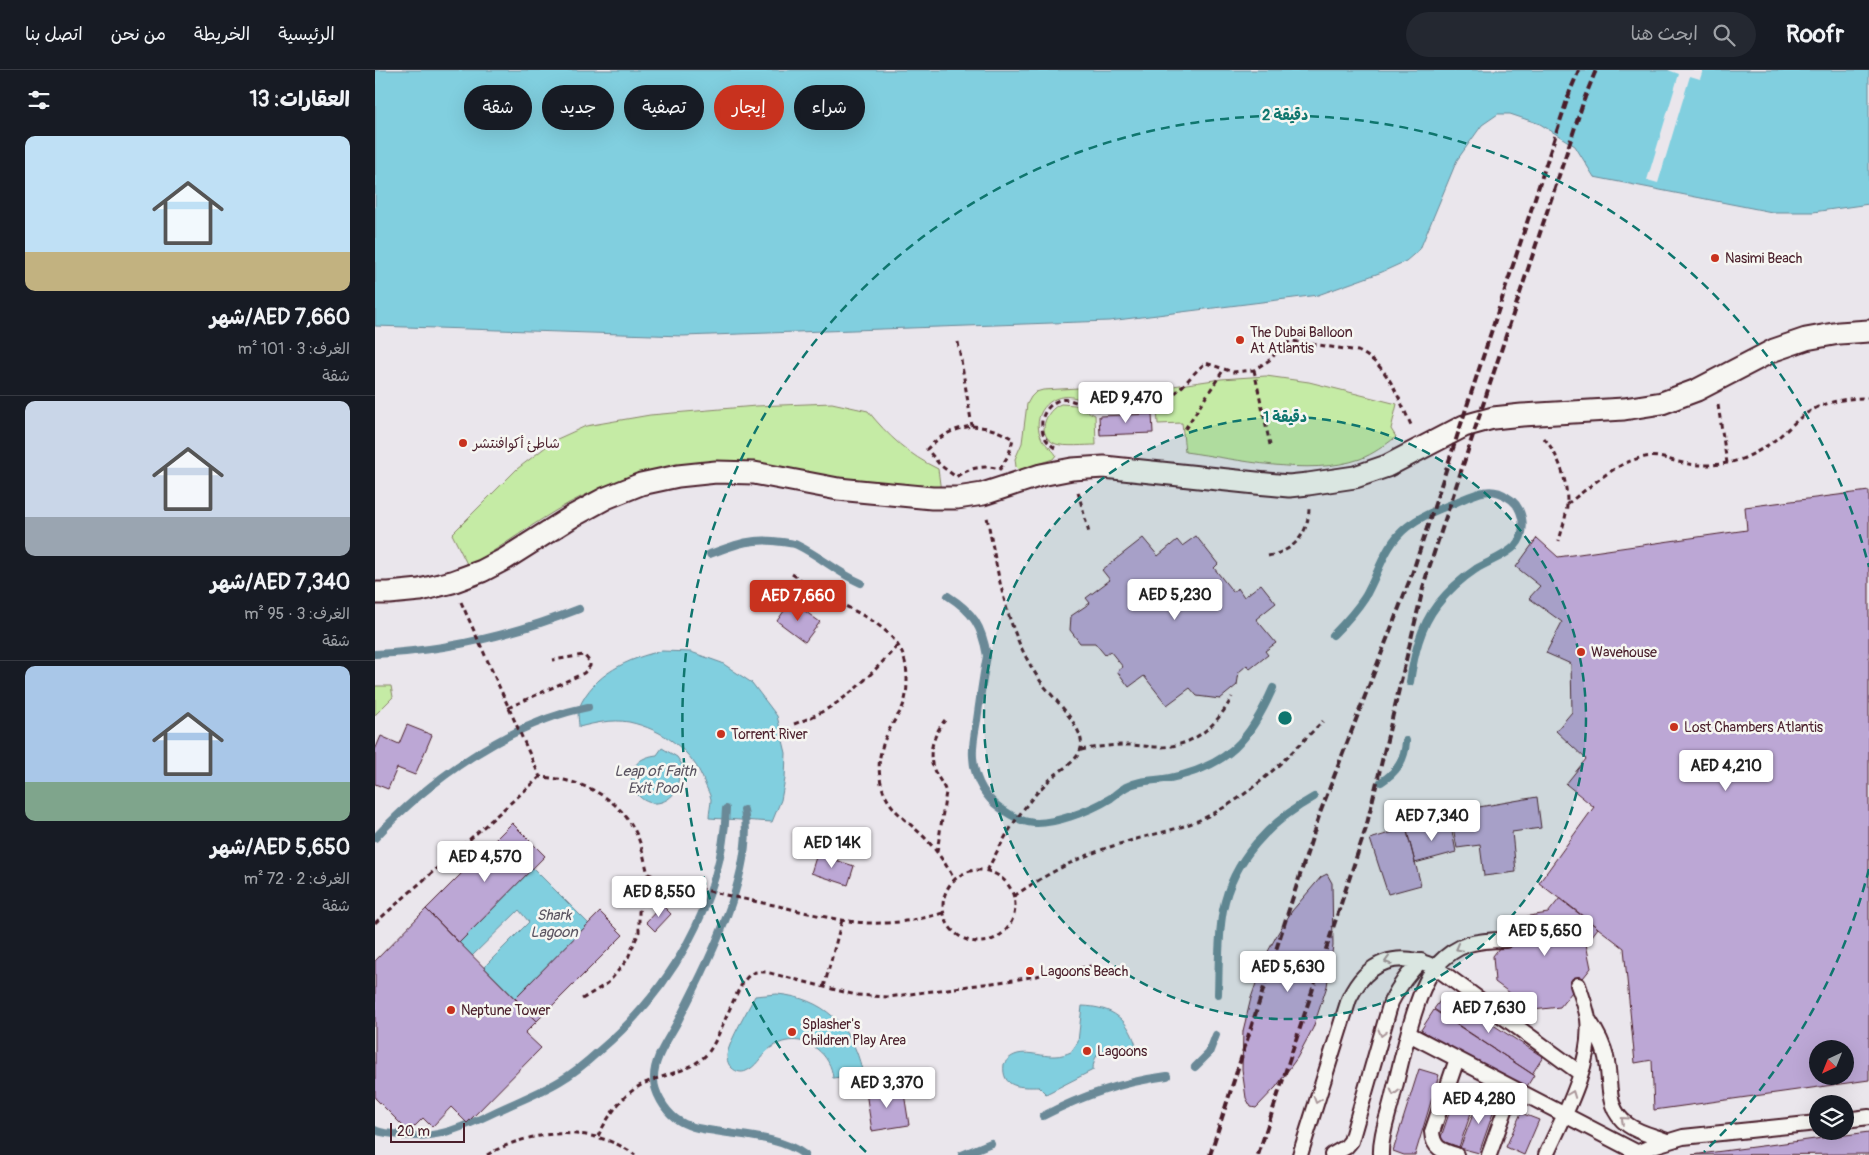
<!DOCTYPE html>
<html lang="ar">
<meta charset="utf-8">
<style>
:root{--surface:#171b24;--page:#242831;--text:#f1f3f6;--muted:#9ea1a6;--line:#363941;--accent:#c8321e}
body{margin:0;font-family:Pangolin,"Playpen Sans Arabic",sans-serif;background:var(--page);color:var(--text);direction:rtl;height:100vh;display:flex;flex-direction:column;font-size:19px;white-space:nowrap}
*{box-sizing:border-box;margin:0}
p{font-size:16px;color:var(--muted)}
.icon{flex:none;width:28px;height:28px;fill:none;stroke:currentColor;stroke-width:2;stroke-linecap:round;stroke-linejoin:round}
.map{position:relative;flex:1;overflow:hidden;direction:ltr}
.side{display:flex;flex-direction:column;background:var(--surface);width:375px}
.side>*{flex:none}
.top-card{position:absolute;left:15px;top:15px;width:475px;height:45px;direction:rtl;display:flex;gap:10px}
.needle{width:32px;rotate:223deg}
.buttons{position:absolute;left:1434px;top:970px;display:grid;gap:10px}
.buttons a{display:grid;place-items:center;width:45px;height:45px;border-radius:50%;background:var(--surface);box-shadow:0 5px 20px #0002;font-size:25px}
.scale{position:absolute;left:15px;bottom:12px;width:75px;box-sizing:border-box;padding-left:5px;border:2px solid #4a1f2b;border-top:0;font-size:14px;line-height:18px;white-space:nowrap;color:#4a1f2b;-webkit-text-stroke:4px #f6f6f2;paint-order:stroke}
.price{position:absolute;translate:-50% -42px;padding:0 11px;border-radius:5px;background:#fff;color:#222;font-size:16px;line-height:32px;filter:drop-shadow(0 1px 2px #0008)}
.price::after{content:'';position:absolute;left:50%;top:30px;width:15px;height:11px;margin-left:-8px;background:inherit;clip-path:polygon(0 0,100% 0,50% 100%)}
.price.current{background:var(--accent);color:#fff}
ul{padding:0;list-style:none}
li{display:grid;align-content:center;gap:10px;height:265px;padding:0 25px}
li+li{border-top:1px solid var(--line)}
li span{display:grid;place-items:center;height:155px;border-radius:10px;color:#555}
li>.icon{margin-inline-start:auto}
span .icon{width:90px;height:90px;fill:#fffc;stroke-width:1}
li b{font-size:21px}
h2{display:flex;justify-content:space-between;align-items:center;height:60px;padding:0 25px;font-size:21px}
.pill{padding:0 18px;border-radius:22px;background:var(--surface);box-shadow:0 5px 20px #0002;font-size:18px;line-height:45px}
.pill.current{background:var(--accent);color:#fff}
header{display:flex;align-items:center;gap:30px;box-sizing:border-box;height:70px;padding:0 25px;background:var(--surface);border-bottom:1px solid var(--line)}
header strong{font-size:24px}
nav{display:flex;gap:28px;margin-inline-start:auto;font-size:18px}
.search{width:350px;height:45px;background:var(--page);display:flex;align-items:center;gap:12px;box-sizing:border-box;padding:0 18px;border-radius:28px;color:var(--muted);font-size:19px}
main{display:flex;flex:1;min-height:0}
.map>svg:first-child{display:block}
</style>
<header>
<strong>Roofr</strong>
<div class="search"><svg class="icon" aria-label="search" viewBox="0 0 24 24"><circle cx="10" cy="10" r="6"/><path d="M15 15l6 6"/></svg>ابحث هنا</div>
<nav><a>الرئيسية</a><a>الخريطة</a><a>من نحن</a><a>اتصل بنا</a></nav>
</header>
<main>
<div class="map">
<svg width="1494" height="1085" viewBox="0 0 1494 1085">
<rect width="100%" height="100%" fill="#eae6ec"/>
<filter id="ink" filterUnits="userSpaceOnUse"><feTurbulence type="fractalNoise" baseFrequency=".02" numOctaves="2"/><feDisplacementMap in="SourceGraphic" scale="10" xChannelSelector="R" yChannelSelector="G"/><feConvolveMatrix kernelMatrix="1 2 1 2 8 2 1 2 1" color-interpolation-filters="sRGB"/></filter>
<g filter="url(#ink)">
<!-- green -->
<path fill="#c5eba5" stroke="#888568" d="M891,306L934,312L1022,334L1016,359L1021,367C1009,376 998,384 985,389C933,407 863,389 810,382L807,353L783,354L782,338L798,316L846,309Z
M721,317L719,334C712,332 704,328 697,327C674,323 656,346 666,367C669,375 677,378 681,385L678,389L644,400L641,397L640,389L647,373L652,334L656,327L661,322L668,320Z
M457,333L493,341C513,366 534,385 563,399L566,422L287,399C254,407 224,417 194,433C159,452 128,477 93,496L77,464L142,399L180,370L211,356L275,345L381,336Z
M686,334L700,335L720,345L721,375C711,375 690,377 681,374C660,366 670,340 686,334Z
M0,616H16L18,627L0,645Z"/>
<!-- water -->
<path fill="#81cfdf" stroke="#6b8997" d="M0,0H1494V134L1438,142H1397L1219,107L1200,76L1165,54L1135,44H1123L1107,55L1082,90L1045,179L1031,191L1007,202L943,225L734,251L308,266L0,256Z
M287,581L316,582L347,593L377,613L402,646L411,683L410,709L406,730L397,752L334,748C334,742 336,735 336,729C335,724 332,719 330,714C319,681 287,659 254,652C237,649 220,653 204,657C204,651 202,643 204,638C218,604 254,588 287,581Z
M287,678L302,687L311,701L304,706C303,715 301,724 293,729C261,749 235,690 282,685Z
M158,798L214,854L140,928L109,897L154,852L144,840L97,886L84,873Z
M402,924C448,928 477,955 487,1000L473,1002V1006L458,1008C457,996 451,986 442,979C428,967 407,968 393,980C386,986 381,997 371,1001C367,1003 361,1002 357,998C353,995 352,990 352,985C354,971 373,940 380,926Z
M707,936C738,937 754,949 762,979C743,976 718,974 718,1000L671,1024L664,1017C646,1017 626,1019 629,994C642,975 662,987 680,986C686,986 691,984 696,982L703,972Z"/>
<!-- pier -->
<path fill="#eae6ec" d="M1293,0H1328L1325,9L1315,6L1283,113L1272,110L1304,4Z"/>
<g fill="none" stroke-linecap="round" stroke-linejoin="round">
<!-- stream -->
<path stroke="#6b8997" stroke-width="8" d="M335,484C361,474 379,467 407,472C412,473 418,473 422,475C445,486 463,503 486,513
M573,526C598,542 607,556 612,586C608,607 605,628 602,650C600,662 597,674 598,687C599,705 607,722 620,734C628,741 643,750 653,752C675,757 717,740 736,728C741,724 746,720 751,717C765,709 781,711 795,708C853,696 875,670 898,618
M958,565C970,553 981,541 990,527C1004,503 1009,475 1032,457C1048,444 1068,438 1086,430C1102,423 1117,416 1132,427C1140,431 1145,439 1147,448C1153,481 1122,486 1101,499C1086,509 1073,521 1062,535C1045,557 1039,585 1035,612
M0,584C71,581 138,565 204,539
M1006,712C1022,702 1030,690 1031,671
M369,740C381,800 332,895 305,947C296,966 278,987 279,1009C279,1023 290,1040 300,1048C311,1057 327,1059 340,1061C369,1066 406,1067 430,1085
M0,768C54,710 134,653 213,637
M843,924C844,896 843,867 848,840C858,789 896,751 939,727
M820,997L834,983L841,965
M668,1046C708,1025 747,1012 792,1006
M0,1060C6,1063 12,1063 18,1064C58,1071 85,1059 120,1042C141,1032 165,1023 185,1011C199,1003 212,992 224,981C295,921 347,833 351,739
M587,1085L616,1073"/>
</g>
<!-- building -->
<path fill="#bca7d5" stroke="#4a1f2b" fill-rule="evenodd" d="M777,344L778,363L725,365L724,346Z
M1494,421V1010L1279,1040L1277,990L1260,993L1249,878L1164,813L1219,737L1191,714L1211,689L1181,661L1197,642L1196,594L1171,583L1187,552L1154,528L1165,516L1141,497L1162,468L1183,487L1372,460L1370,437ZM1442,979H1470V1006H1442Z
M821,466L843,494L839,498L858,522L863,518L869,527L886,514L901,533L881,549L901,573L890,581L893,585L875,599L872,595L864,602L862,615L845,629L822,626L815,618L792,635L769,606L754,617L742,601L748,597L735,581L730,585L720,573H705L695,560L696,546L715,533L711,528L735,510L727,500L768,468L783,486L802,470L807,476Z
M416,531L445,552L430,572L402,551Z
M32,655L57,665L40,705L22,698L13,719L0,714V680L6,666L24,674Z
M1162,727L1166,758L1137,762L1141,802L1109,806L1105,775L1082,778L1075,742Z
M1075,751L1081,782L1040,793L1032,761Z
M137,753L170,786L84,873L51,839Z
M1031,758L1046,815L1013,824L995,769Z
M442,784L479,796L473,815L436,803Z
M952,804L957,813L958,876L952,916L938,958L922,988L901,1017L881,1038L876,1037L871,1028L867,999L868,961L876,928L890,887L903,863L917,841L946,807Z
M1185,828L1223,858L1211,874L1216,898L1185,937L1158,940L1120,912L1118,886L1148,847L1173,843Z
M287,835L296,844L280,861L271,852Z
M51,839L162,951L150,963L166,978L92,1053L76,1037L57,1057L48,1048L34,1062L0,1028V891Z
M225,842L248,865L162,951L140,928Z
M1070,924L1168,987L1157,1004L1059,939Z
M1059,940L1159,1005L1148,1023L1046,960Z
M1044,999L1064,1005L1040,1085H1029L1018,1081Z
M1084,1014L1103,1023L1084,1077L1065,1070Z
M528,1017L534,1055L497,1061L491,1022Z
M1106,1024L1122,1032L1104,1083L1085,1078Z
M1146,1043L1164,1050L1149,1085L1131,1077Z
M1494,1062V1084L1317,1085Z"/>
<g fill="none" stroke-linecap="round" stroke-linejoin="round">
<!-- service casing -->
<g stroke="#4a1f2b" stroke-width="18">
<path id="service" d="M1213,949C1221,961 1228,973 1231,987C1237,1012 1229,1038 1253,1055C1264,1063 1279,1066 1292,1071
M1034,964L1267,1085
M1470,1050L1494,1047
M1264,1082L1278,1076L1308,1067L1442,1053
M925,1085L974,929C992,891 1022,880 1060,897L1205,1003
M957,1085L971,1077L976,1071L1016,932C1024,916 1033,903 1046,891
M1006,1085C1005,1065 1014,1044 1018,1025C1026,994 1041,917 1062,895C1083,873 1101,870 1131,870
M1081,1085C1067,1081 1058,1078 1057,1062L1082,989
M1114,1085L1138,1018
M1171,1085C1189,1046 1218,993 1213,949C1211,937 1207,926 1203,915"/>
</g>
<!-- pedestrian casing -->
<g stroke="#4a1f2b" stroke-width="25">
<path id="pedestrian" d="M0,523H14L45,520L77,512L107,501L130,489L198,446L231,428L266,414L303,406L341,402L379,403L463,419L557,428H582L608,424L666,405L697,399L729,397L881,413L914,416L933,414L980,407L1012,396L1089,356L1118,348L1147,345L1249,339L1287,333L1322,320L1399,280L1431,269L1464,263L1494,261"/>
</g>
<!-- path -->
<path stroke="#4a1f2b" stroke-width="3" stroke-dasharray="5 4" stroke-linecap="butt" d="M583,272L597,356
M879,300L895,375
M1343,335L1352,393
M597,356C613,357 625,361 638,369L634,384L625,399C609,395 595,397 581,407L565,395L552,379C566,365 578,359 597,356Z
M810,359L849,299
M1169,368C1184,386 1192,409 1192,433C1192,445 1187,459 1184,471
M680,378C672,373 667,365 667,356C666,349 669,343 673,338C691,318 705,339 723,340C735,341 772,336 784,332C802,328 816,303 831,293L858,302L879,300L896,289L906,276L917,271L983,281C1014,295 1023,328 1037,357
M703,422L714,463
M1192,434C1214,418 1242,391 1270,387C1282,385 1292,389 1303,392C1325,397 1346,396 1367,389C1381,383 1395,375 1406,365C1415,358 1422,349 1432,343C1451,331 1472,328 1494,328
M893,486C919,481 934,464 934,437
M417,504C432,514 447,523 463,532C496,550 532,564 532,609C532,621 531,632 525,642C509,666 499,688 507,717C514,741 535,752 551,769C562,781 571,794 579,809
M86,532L165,707C207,709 248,728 264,770C268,781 270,793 273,804C315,817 356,827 399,835C430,842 461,851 493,853C519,854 543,850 568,843
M133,638L209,603L215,596V592L209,585L178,590
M419,654C467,637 489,612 523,575
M706,680C721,677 737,675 753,675C763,675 773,677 784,677C818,677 842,656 857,627
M562,782L571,722C568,714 564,709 560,702C551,684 559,664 570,650
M568 836a36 36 0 1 1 72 0a36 36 0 1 1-72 0Z
M612,801C630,765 649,732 680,705C689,698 703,690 706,678C711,659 677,627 666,612C630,560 624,507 612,447
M639,826C673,803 708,784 748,773C776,764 805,760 831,747C878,725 912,687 948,651
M0,853L165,707
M449,917L467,850
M207,929L233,913L252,890L264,862V842L267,823L273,804
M223,1066C234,1045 248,1023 270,1013C291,1004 316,1001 332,984C346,968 361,913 376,904C381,901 386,902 391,902L481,925L513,927L639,910L716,896
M112,1085C156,1059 219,1054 260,1085"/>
<!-- service -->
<use href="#service" stroke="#f6f6f2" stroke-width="14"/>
<!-- pedestrian -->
<use href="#pedestrian" stroke="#f6f6f2" stroke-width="21"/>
<!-- rail -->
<path stroke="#4a1f2b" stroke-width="4" stroke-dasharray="8 4" stroke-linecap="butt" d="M835,1085L945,743L1037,504L1195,21L1204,0
M883,1085L991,758L1050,510L1210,27L1221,0"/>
</g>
<!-- one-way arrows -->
<defs><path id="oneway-chevron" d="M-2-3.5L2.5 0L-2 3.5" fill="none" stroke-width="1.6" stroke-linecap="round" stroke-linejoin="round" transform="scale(1.25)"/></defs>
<g stroke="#a99598">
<use href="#oneway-chevron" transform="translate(1084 878) rotate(151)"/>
<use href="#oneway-chevron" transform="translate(1013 891) rotate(164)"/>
<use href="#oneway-chevron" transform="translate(1007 963) rotate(105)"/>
<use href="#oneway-chevron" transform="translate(1019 1022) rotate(104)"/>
<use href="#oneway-chevron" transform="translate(1197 1024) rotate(-69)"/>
<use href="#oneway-chevron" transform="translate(942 1030) rotate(108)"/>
<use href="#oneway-chevron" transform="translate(1249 1050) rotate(-138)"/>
</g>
</g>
<!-- distance rings -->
<circle cx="910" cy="648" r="301" fill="#0f766e" fill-opacity=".12"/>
<g fill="none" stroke="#0f766e" stroke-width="2.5" stroke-dasharray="9 6">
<circle cx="910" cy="648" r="301"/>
<path d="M1494 799A603 603 0 0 1 1329 1082M491 1082A603 603 0 1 1 1494 497"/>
</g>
<!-- markers -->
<g fill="#c8321e" stroke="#f6f6f2" stroke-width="2">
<circle cx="1340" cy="188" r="5"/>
<circle cx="865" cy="270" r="5"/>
<circle cx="88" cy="373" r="5"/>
<circle cx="1206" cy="582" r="5"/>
<circle cx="1299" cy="657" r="5"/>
<circle cx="346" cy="664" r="5"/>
<circle cx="655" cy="901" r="5"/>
<circle cx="76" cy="940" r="5"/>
<circle cx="417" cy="962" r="5"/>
<circle cx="712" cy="981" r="5"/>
</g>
<g text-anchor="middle" stroke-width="5" stroke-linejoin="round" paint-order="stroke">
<!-- poi labels -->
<g font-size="14" fill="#4a1f2b" stroke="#f6f6f2" text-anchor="start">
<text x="1350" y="193">Nasimi Beach</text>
<text x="875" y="267">The Dubai Balloon<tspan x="875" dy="16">At Atlantis</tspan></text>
<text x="98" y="378">شاطئ أكوافنتشر</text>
<text x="1216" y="587">Wavehouse</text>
<text x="1309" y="662">Lost Chambers Atlantis</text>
<text x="356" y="669">Torrent River</text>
<text x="665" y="906">Lagoons Beach</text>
<text x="86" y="945">Neptune Tower</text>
<text x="427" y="959">Splasher's<tspan x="427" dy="16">Children Play Area</tspan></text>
<text x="722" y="986">Lagoons</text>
</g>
<!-- water labels -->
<g font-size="15" font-style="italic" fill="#5a5461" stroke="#f6f6f2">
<text x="280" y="706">Leap of Faith<tspan x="280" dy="17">Exit Pool</tspan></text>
<text x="179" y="850">Shark<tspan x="179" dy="17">Lagoon</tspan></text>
</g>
</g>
<circle cx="910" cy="648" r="8" fill="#0f766e" stroke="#f6f6f2" stroke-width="2.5"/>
<g font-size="15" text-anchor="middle" font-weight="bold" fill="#0f766e" stroke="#f6f6f2" stroke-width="5" stroke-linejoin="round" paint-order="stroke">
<text x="910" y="50">2 دقيقة</text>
<text x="910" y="352">1 دقيقة</text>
</g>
</svg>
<div class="buttons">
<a><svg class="needle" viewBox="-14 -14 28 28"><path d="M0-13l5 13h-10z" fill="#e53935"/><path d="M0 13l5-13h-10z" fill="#9ea1a6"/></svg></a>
<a><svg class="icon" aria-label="layers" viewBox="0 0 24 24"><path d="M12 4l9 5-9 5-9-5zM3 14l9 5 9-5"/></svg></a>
</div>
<div class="scale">20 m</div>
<b class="price" style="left:751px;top:354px">AED 9,470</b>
<b class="price" style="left:800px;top:551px">AED 5,230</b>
<b class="price current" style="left:423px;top:552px">AED 7,660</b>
<b class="price" style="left:1351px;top:722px">AED 4,210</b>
<b class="price" style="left:1057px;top:772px">AED 7,340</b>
<b class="price" style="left:457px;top:799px">AED 14K</b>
<b class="price" style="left:110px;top:813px">AED 4,570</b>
<b class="price" style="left:284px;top:848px">AED 8,550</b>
<b class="price" style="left:1170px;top:887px">AED 5,650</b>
<b class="price" style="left:913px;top:923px">AED 5,630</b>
<b class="price" style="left:1114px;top:964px">AED 7,630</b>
<b class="price" style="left:512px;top:1039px">AED 3,370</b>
<b class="price" style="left:1104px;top:1055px">AED 4,280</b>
<div class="top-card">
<a class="pill">شراء</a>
<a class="pill current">إيجار</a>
<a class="pill">تصفية</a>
<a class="pill">جديد</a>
<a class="pill">شقة</a>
</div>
</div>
<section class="side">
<h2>العقارات: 13<svg class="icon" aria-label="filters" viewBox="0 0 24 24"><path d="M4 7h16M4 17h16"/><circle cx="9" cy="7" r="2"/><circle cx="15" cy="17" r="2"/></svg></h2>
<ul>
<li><span style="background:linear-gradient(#bfe0f5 75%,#c2b280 0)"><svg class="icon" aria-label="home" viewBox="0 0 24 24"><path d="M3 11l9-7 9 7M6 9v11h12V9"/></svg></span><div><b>AED 7,660/شهر</b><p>الغرف: 3 · 101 m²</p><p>شقة</p></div></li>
<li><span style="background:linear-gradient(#c9d6e8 75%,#9aa5b1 0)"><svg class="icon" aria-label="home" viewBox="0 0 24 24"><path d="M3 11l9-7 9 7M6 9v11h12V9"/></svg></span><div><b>AED 7,340/شهر</b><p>الغرف: 3 · 95 m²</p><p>شقة</p></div></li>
<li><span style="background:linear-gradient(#a9c7e8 75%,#7fa58c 0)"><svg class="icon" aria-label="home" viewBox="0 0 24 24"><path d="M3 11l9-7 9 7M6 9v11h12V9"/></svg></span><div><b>AED 5,650/شهر</b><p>الغرف: 2 · 72 m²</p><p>شقة</p></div></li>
</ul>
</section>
</main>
